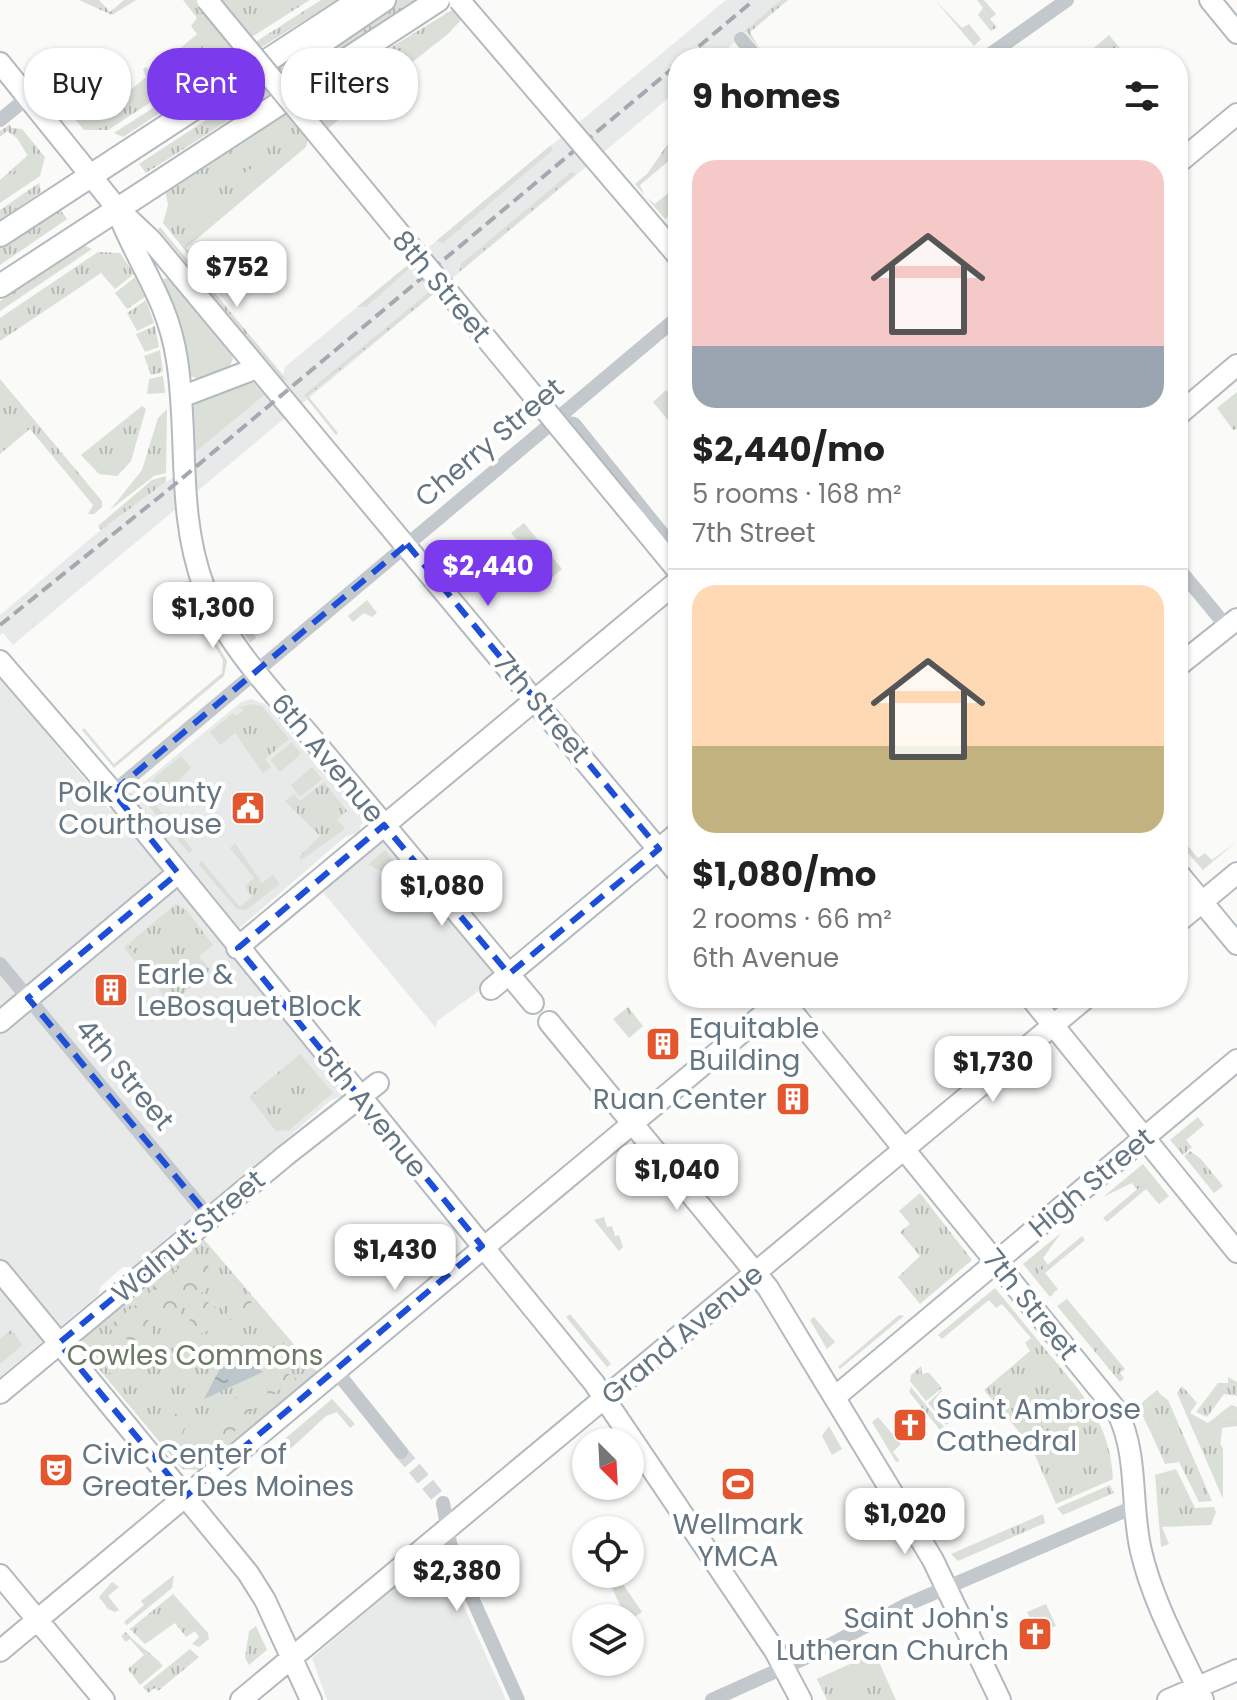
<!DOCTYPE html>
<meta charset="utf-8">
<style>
:root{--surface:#fff;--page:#f6f6f6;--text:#222;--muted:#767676;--line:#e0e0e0;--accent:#7c3aed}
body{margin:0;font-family:Poppins,sans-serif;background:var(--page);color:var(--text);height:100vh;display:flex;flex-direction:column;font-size:30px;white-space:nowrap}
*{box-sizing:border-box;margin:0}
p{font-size:26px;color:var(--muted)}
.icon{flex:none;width:44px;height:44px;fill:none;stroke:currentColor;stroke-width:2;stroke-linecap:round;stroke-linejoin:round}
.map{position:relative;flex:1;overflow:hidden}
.details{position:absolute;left:668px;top:48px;width:520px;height:960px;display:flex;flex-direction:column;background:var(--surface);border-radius:32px;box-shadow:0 2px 6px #0004}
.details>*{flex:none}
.top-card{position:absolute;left:24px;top:48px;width:524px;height:72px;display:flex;gap:16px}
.needle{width:52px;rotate:156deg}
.controls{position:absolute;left:572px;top:1428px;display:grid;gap:16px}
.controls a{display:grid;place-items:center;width:72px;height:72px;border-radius:50%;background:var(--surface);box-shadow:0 2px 6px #0004;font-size:40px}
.price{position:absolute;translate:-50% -68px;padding:0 18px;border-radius:16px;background:#fff;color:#222;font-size:26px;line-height:52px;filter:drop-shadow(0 2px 4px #0008)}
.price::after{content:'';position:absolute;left:50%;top:48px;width:24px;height:18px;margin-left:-12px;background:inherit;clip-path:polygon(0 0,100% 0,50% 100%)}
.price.active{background:var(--accent);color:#fff}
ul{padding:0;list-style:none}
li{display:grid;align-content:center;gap:16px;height:424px;padding:0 24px}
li+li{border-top:2px solid var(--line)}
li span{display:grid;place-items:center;height:248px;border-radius:24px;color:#555}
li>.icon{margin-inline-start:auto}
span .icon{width:144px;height:144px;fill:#fffc;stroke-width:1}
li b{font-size:34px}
h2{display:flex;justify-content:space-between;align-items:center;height:96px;padding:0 24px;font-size:34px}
.tag{padding:0 28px;border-radius:32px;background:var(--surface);box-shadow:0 2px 6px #0004;font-size:28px;line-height:72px}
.tag.active{background:var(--accent);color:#fff}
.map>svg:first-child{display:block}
</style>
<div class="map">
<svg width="1237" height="1700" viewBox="0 0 1237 1700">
<defs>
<pattern id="grass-tufts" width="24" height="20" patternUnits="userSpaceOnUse" patternTransform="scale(2)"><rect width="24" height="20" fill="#dadfd7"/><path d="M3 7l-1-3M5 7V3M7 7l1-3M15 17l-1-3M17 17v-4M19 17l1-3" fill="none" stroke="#b4b9b4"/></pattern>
<pattern id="forest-crowns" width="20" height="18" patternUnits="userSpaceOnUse" patternTransform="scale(2)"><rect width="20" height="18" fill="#dadfd7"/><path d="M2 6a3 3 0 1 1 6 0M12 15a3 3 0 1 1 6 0" fill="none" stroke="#b4b9b4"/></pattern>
<pattern id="water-ripples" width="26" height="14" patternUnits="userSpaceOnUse" patternTransform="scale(2)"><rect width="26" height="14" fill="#bbc7cb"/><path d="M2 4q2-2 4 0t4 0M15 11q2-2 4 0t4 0" fill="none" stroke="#9ca6aa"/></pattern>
</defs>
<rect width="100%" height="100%" fill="#fafaf8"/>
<!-- built -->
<path fill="#e8e9e9" d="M726,0H781L717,58H678V90L13,645L3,633L0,635V615L101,530L172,478L194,453L281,380L285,367Z
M0,677L110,810L241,702L251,699L265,704L306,753L314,754V763L364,817L359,832L345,837L221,944L336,1084L342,1086L344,1096L331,1100L182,1230H176L133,1267H123L101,1286L98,1295L0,1377Z
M381,841L389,844L492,973L487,985L437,1021L436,1028L323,892Z
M434,1559L445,1564L506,1700H327L312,1658L406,1578Z"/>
<!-- grass -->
<path fill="url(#grass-tufts)" d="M79,0H99L110,12L124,0H136L112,15Z
M183,0H197L236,47L108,130H84L59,100L57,86H69L97,118L146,77L143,69L146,67L152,72L197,34L191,26L197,18Z
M218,0H310L250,38Z
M321,0H337L259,49L254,43Z
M394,0H418L314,66L308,57Z
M781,0H788L750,32L760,50L745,31Z
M935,0L962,28L969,24L981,39L974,46Z
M977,0H984L996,14L990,19L997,27L991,31L978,15L983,8Z
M452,10L463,18L448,34L326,130L307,108L313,95Z
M1109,35L1128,58H1082Z
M240,52L245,58L123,137L114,133Z
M288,58L291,65L287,83L146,173L139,164L218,112Z
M285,115L294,117L309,136L306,147L186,248L236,313L163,223L168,205L165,190Z
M10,124L11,128L22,129L45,157L40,176L0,203V180L28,155L17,138L7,131L0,137V131Z
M672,138L674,141L670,145L674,150L678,147V153L640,185L644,195L635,184L647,174Z
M551,145L553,150L443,243L436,241Z
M571,172L576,174L459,272L461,264Z
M39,183L41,192L0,220V210Z
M678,185V208L665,219L647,198L655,204Z
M59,208L67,219L0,265V248Z
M160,227L287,380L282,379L158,229Z
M83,245L92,249L0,311V301Z
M98,252L120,253L134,274L115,289L101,273L0,341V318Z
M408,265L410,268L366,307H357Z
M135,277L145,297L127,309L115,293Z
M429,292L432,295L308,396L338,433L336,435L304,395Z
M146,300L154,323L137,331L127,313Z
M155,326L159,347L145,352L136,334Z
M160,350L163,372L151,375L144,356Z
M163,376L165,393L147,394L149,379Z
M0,379L102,501V507L94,514H88L93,505L30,429L0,454Z
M1237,392V429L1233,430L1217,408Z
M142,406L146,409L131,461L117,476L99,474L81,455Z
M167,409L166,473L154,476L110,510L142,470L158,418Z
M166,476V482L101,530L98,526L152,480Z
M187,580L191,582L205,614L234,661L207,626Z
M251,704L262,706L289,739L265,759L271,767L263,773L235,733L220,745L210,732L233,713L236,716L243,711L240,707Z
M181,756L191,768L173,787L167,781L148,797L152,803L149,806C138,784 167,768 181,756Z
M324,782L347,811L337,819L345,829L301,860L299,857L320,836L285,801L294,794L300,801Z
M235,843L262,883L273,875L280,884L246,910L237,909L252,897L245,886L254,878L230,848Z
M385,850L405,875L400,878L368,865Z
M176,904L187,911L213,945L199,956L211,971L175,1000L127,945Z
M628,1007L643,1026L629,1038L613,1019Z
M300,1054L333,1093L289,1130L276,1131L249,1097Z
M1198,1117L1204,1125L1186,1140L1192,1147L1183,1155L1170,1140Z
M1190,1151L1200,1158L1223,1186L1214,1193L1184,1156Z
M1143,1164L1169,1196L1163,1201L1147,1182L1137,1190L1132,1183L1103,1197Z
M920,1193L972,1260L920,1304L898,1277L920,1256L900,1232L910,1224L899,1211Z
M1061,1233L1043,1258L1048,1265L1038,1273L1054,1293L1050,1297L1023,1264Z
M202,1237L321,1376L297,1395H289L199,1470L182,1469L84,1351L82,1340Z
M1067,1299L1125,1369L1120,1373L1124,1378L1120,1382L1057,1306Z
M11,1330L23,1345L0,1364V1339Z
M1031,1338L1037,1345L1040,1343C1077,1388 1110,1418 1113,1479L1056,1504L1031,1446L984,1390L1030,1351L1025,1343Z
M921,1366L922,1374L929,1373L942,1388L926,1401L910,1381L911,1375Z
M1228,1377L1237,1382V1396L1224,1394L1207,1417L1196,1412L1218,1383H1228Z
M1182,1386L1197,1403L1190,1413L1208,1423L1231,1405L1237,1407V1417L1229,1416L1207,1429L1223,1448V1499L1177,1393Z
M911,1387L944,1427L940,1430L909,1392Z
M943,1389L936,1398L953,1419L946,1425L928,1403Z
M1160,1394L1168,1400L1212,1501L1199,1502L1179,1462L1165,1464L1151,1433L1158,1423L1149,1404Z
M878,1417L901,1444L893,1452L900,1461L896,1462L872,1422Z
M1176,1469L1195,1508L1214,1507L1216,1512L1211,1525L1185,1526L1158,1491L1172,1476L1169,1471Z
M1110,1485L1114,1493L1063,1515L1057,1508Z
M1043,1514L1045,1523L958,1561L951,1554Z
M173,1594L208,1633L209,1639L199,1647L192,1644L199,1637L195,1631L186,1637L175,1623L145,1644L130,1629Z
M256,1626L267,1650L249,1665L245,1658L249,1631Z
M126,1632C138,1646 151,1652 163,1666L140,1685L128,1669L144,1655L130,1639L126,1642L121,1636Z
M190,1649L199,1657L158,1691L155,1688L148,1693L143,1687Z
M875,1653L896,1700H827L817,1679Z"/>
<!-- forest -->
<path fill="url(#forest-crowns)" d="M195,1255L207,1260C212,1277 208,1294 190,1301L180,1293L174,1272Z
M163,1282C176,1294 190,1320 173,1334C156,1330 149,1311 148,1294Z
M248,1298L256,1309L230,1320L226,1313L235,1304Z
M206,1301L217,1308L223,1324L198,1335C189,1324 185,1314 197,1303Z
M135,1305C145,1313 154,1325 151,1338L146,1342L120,1338L108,1327Z
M275,1333L305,1367C286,1365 276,1351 275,1333Z
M107,1344L123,1345L146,1354V1359L112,1375L91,1349Z
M278,1368L297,1379L267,1397L269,1375Z
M247,1391H256L259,1396L252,1411L238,1415L227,1411L226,1403Z
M175,1414L184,1415L187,1422L182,1433L169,1442L158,1426Z
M218,1418H228L241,1426L215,1447L210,1430Z"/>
<!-- garden -->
<path fill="#dadfd7" d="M187,50L203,57L185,59L158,87L174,54Z
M19,136L35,155L0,183L28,156L17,138Z
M268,159L270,166L255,179L246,180L245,172Z
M215,197H221L220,203C207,211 204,226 189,230L185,218L197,203Z
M168,278L231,354L233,359L229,368L199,379L190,376L176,313L163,279Z
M247,382H253L264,395L194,453L192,405Z
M666,390L678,405V432L653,402Z
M524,523L562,569L550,579L511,533Z
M367,600L377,613L372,617L364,613L353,622L348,616Z
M236,601L256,638L250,643L228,608Z
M194,606L227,661L224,676L114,768L82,730L84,728L114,764L222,673L223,660L191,608Z
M292,742L301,754L280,772L270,760Z
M312,767L322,779L300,797L291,785Z
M167,780L173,787L179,782L182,785L170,794L164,787L150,798L193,850L189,853L149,806L152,803L147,797Z
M1178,834L1198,858L1205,853L1212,860L1237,841L1203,870L1178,842Z
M202,861L240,907L237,909L198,864Z
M127,945L175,1000L171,1004L124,948Z
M1147,1181L1163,1201L1159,1204L1146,1189L1107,1222L1103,1218Z
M604,1217L607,1227L612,1226L615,1236L619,1235L623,1247L619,1251L594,1220Z
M1082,1236L1085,1240L1045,1273L1058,1289L1053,1293L1038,1273Z
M995,1288L1040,1343L1037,1345L1002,1304L996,1308L989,1300L942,1339L938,1335Z
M570,1314L611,1364L607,1367L566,1317Z
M899,1315L904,1316L840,1369L838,1367Z
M814,1317L835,1342L827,1349L810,1320Z
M1157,1390L1160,1394L1149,1404L1158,1423L1151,1433L1138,1406Z
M332,1399L355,1424L350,1428L337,1412L326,1416L286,1453L281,1442Z
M1229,1416L1237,1417V1426L1222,1428L1220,1449L1207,1429Z
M829,1426L842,1449L832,1455L822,1436Z
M1169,1471L1173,1476L1159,1491L1185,1526L1162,1527L1169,1544L1161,1547L1155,1475Z
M616,1574L642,1612L633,1618L635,1623L630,1626V1618H626L606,1575Z
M174,1575L172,1588L127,1625L124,1622L144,1605L141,1601Z
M112,1582L119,1587L108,1596L119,1610L115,1612L108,1609L99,1597Z
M1046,1604L1056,1626L1046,1630L1041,1621L1033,1625L1027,1612Z
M875,1653L880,1663L822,1689L817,1679Z"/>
<!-- water -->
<path fill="url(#water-ripples)" d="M242,1358L263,1372L204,1399L223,1363Z"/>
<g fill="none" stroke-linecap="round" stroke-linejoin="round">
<!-- street-tunnel -->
<path stroke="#d5d9db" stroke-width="14" stroke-dasharray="14 7" stroke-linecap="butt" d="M401,1452L443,1503"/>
<!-- secondary casing -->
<g stroke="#b3babf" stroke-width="24">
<path id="secondary" d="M1210,0L1237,33
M0,63L116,207L151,240L678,873
M1178,163L1237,114
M119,215C140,268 168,300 177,360C189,436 176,512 204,587C226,646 276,695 316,743C388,830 461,916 533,1003
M181,397L257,368
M1178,415L1237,365
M627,509L678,571
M0,661L113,792L594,1383L775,1651L801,1700
M1178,666L1237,619
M1178,873L1237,944
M1178,922L1237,873
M237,948L678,581
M491,989L678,833
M781,998L1117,1411C1139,1456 1130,1504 1141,1551C1153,1603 1181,1652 1203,1700
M1031,998L1237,1252
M0,1022L178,873
M549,1022L768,1288L933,1560L1000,1700
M0,1271L248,1573L265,1600L311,1700
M0,1393L285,1156L378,1083
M835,1397L1237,1060
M0,1575L104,1700
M0,1651L783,998
M241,1700L1086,998
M1168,1700L1237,1670"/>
</g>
<!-- primary casing -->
<g stroke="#b5babe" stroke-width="26">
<path id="primary" d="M288,96L305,54L384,0
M0,235L360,0
M0,286L438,0"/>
</g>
<!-- street -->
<path stroke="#c3c8cc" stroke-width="14" d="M741,39L757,58
M985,58L1067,0
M0,120L27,98
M555,420L574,424L678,553
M1178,568L1227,627
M113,792L678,317
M0,964L210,1218
M336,1371L401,1452
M443,1503L450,1543L460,1571L518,1700
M712,1700L805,1658L906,1605L1136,1506"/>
<!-- secondary -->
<use href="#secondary" stroke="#fff" stroke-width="20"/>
<!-- primary -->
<use href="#primary" stroke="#fff" stroke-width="22"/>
<!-- rail -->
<path stroke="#a2aab0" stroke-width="4" stroke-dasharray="12 6" stroke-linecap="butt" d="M685,58L754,0
M0,625L168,490L678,64"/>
<!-- secondary-bridge casing -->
<g stroke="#b3babf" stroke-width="24" stroke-linecap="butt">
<path id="secondary-bridge" d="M207,0L627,509
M459,0L678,256"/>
</g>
<!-- secondary-bridge -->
<use href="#secondary-bridge" stroke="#fff" stroke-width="20"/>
</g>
<!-- marked area -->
<path fill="none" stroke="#1d4ed8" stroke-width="6" stroke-dasharray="16 10" stroke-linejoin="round" d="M407,544L659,849L509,974L384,825L238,948L482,1246L186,1496L59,1343L210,1218L28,998L178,873L113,792Z"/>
<!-- icons -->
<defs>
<g id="civic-square" transform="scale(1.8)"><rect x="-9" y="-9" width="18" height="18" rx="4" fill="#e4572e" stroke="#fff"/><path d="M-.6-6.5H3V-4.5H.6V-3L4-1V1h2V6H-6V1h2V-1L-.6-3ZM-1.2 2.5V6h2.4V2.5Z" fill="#fff"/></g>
<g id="building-square" transform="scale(1.8)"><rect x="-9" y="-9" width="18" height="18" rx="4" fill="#e4572e" stroke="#fff"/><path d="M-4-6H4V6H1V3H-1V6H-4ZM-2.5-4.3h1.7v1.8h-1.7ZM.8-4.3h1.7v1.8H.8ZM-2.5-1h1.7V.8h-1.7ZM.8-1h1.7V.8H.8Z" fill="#fff"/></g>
<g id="church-square" transform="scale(1.8)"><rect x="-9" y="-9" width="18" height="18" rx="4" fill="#e4572e" stroke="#fff"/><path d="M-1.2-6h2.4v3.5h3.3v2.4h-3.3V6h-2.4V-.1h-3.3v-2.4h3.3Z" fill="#fff"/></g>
<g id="theatre-square" transform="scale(1.8)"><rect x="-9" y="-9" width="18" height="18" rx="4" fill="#e4572e" stroke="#fff"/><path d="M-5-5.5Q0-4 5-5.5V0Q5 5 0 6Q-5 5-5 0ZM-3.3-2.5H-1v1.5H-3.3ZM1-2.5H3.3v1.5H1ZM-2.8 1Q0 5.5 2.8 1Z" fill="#fff"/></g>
<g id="stadium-square" transform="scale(1.8)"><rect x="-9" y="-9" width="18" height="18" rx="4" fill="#e4572e" stroke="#fff"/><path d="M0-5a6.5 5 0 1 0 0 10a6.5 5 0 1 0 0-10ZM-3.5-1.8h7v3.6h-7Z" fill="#fff"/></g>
</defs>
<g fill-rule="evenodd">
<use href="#civic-square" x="248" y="808"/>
<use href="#building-square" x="111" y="990"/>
<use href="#building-square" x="663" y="1044"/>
<use href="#building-square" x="793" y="1099"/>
<use href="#church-square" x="910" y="1425"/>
<use href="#theatre-square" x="56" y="1470"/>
<use href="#stadium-square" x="738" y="1484"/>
<use href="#church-square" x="1035" y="1634"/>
</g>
<g text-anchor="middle" stroke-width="8" stroke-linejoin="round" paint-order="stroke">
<!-- street labels -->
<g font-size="28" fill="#657683" stroke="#fff">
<text transform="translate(442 286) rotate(50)" y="10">8th Street</text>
<text transform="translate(489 442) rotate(-40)" y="10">Cherry Street</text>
<text transform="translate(542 707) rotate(50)" y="10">7th Street</text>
<text transform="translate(328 758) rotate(50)" y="10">6th Avenue</text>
<text transform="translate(125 1074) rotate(50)" y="10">4th Street</text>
<text transform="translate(372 1112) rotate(51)" y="10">5th Avenue</text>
<text transform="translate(1091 1182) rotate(-40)" y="10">High Street</text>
<text transform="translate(188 1236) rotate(-40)" y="10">Walnut Street</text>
<text transform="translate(1031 1304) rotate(51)" y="10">7th Street</text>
<text transform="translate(682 1334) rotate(-40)" y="10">Grand Avenue</text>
</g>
<!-- poi labels -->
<g font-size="28" fill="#657683" stroke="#fff" text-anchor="start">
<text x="222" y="802" text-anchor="end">Polk County<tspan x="222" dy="32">Courthouse</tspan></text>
<text x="137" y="984">Earle &amp;<tspan x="137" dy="32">LeBosquet Block</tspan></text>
<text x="689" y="1038">Equitable<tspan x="689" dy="32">Building</tspan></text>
<text x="767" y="1109" text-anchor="end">Ruan Center</text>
<text x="936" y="1419">Saint Ambrose<tspan x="936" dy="32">Cathedral</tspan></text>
<text x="82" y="1464">Civic Center of<tspan x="82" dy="32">Greater Des Moines</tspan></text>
<text x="738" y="1534" text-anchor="middle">Wellmark<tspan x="738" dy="32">YMCA</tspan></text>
<text x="1009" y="1628" text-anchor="end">Saint John's<tspan x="1009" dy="32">Lutheran Church</tspan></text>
</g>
<!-- park labels -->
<g font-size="28" fill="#687a64" stroke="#fff">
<text x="195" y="1365">Cowles Commons</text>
</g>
</g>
</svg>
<div class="controls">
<a><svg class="needle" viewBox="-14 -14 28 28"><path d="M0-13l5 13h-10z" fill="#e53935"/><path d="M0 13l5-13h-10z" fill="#767676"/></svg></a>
<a><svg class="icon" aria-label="locate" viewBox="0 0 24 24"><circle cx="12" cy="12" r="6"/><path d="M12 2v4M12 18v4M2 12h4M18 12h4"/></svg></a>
<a><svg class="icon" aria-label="layers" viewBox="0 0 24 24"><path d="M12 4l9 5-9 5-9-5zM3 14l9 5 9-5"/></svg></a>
</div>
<b class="price" style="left:237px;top:309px">$752</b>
<b class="price active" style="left:488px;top:608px">$2,440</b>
<b class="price" style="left:213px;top:650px">$1,300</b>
<b class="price" style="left:442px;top:928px">$1,080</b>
<b class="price" style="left:993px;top:1104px">$1,730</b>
<b class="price" style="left:677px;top:1212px">$1,040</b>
<b class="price" style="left:395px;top:1292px">$1,430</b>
<b class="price" style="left:905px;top:1556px">$1,020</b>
<b class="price" style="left:457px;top:1613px">$2,380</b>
<div class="top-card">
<a class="tag">Buy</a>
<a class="tag active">Rent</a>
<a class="tag">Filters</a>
</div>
<section class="details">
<h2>9 homes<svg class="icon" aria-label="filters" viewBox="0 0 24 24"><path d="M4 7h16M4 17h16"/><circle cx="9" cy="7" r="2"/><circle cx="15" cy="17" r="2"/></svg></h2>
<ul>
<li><span style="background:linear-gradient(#f6c9c9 75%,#9aa5b1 0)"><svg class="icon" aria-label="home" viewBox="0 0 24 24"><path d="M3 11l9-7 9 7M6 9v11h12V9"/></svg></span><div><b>$2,440/mo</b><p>5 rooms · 168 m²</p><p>7th Street</p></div></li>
<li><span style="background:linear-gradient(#ffd9b3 65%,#c2b280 0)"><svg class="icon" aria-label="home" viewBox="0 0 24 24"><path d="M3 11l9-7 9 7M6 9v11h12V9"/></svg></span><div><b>$1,080/mo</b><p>2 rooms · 66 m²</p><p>6th Avenue</p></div></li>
</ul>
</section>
</div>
